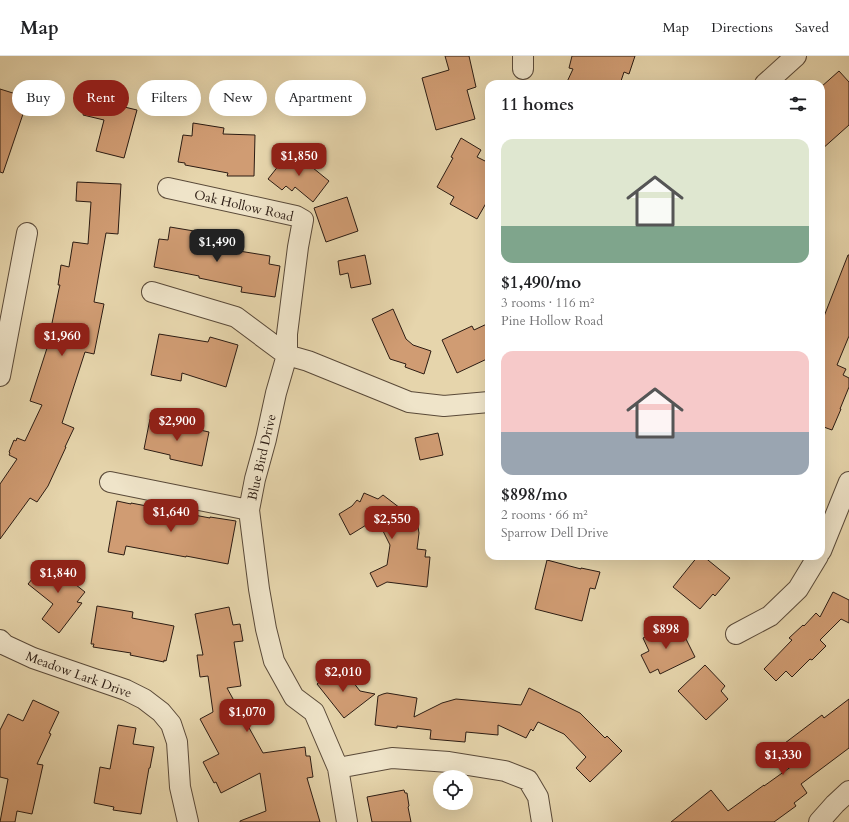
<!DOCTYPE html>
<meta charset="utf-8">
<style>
:root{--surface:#fff;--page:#f2f2f2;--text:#202124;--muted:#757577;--line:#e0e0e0;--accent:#8f2418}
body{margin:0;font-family:Cardo,serif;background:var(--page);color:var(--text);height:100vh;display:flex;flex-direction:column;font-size:15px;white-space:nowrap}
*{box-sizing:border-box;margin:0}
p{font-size:13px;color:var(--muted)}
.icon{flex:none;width:22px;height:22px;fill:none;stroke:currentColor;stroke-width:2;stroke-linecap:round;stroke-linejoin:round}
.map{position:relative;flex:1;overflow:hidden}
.panel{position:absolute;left:485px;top:24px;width:340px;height:480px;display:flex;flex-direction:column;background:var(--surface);border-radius:12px;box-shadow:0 4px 16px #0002}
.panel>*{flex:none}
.hud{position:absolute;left:12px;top:24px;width:380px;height:36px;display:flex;gap:8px}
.tools{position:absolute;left:433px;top:714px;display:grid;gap:8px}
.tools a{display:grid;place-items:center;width:40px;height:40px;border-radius:50%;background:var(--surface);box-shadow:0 4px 16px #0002;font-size:20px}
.price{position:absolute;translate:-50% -34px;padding:0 9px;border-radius:8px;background:var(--accent);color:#fff;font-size:13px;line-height:26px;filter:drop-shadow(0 1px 2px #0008)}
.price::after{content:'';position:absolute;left:50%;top:24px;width:12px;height:9px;margin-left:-6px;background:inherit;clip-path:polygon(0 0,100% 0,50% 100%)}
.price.on{background:#222;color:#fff}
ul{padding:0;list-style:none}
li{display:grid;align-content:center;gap:8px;height:212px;padding:0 16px}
li span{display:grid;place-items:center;height:124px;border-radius:12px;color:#555}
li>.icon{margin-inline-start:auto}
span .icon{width:72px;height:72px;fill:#fffc;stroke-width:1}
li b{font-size:17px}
h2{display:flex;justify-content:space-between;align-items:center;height:48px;padding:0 16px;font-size:17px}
.chip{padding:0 14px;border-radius:18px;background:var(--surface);box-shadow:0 4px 16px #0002;font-size:14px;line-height:36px}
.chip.on{background:var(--accent);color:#fff}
header{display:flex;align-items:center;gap:24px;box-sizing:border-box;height:56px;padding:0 20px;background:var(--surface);border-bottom:1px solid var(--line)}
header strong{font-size:19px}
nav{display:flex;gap:22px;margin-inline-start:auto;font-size:14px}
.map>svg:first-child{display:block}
</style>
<header>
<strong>Map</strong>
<nav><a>Map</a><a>Directions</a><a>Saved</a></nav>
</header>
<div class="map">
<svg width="849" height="766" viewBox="0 0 849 766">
<rect width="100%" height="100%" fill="#e6d5ac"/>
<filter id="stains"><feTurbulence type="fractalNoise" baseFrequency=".005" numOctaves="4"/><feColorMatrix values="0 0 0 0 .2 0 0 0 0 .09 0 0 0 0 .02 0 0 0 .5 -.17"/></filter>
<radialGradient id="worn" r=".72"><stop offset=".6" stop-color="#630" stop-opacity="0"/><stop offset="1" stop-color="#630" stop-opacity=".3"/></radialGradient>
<!-- building -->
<path fill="#d09c73" stroke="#2c1c13" d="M445,0H469L476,31L467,34L475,63L436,74L422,22L449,14Z
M572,0H635L629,18L624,16L620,28H566L573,13L569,12Z
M839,15L849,26V69L821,94V31Z
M0,33L16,38L17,37L33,42L28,59L23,58L3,117L0,116Z
M88,39L116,46V49L137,54L124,102L96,95L104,64L83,59Z
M193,67L224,72L223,78L255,79L254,120H227L228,117L185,109V107L178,106L183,79L192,80Z
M461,82L481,94L477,101L489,107V142L477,163L450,148L454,141L437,131L453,102L451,101Z
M291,94L329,125L313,146L295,131L292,135L286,130L282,134L268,123Z
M77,126L121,128L118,178L106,177L94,246L104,248L94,298L85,296L62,367L74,372L65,391H66L48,430L37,446L30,442L0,483V428L17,403L9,399L10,397L9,396L14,384L16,385L17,382L25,385L42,349L30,345L48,289L44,288L47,271L51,272L59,233L60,229H58L61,209L69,211L73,186L88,188L91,146L76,145Z
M347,141L358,175L326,186L314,152Z
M170,171L200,176L198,184L240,193L239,195L270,200L269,208L280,210L275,241L241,236L242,231L199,222V220L154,211L159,183L168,184Z
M365,199L371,228L351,232L348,217L340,219L338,205Z
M848,199H849V280L837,309L846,313L843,319L849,322V331L840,353H841L832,374L821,370V268Z
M393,253L406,283L413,289L431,295L424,318L405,311L406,308L390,303L372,263Z
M489,267V302L457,317L442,284L472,270L474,274Z
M159,278L208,286L210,281L238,289L226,331L182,317L181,325L151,319Z
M150,363L209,376L202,410L170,403V399L144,393Z
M438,377L443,399L420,404L415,382Z
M364,437L378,443L383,439L417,465L419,477L417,493L426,494L425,501H430L427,531L387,526L377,531L370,517L387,509L390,489L383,475L371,466L350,479L339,458L352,450L357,444L360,446Z
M117,445L131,448V447L210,462V461L236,465L228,508L186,500V501L126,490L124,499L108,496Z
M698,500H703L730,522L715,540L713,538L700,553L673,531Z
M547,504L581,513V512L600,516L595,533L590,532L582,565L535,553Z
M46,506L56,514L60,508L75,520L71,525L85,536L77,546L82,547L59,577L42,563L53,548L28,528Z
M833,536L849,544V567L841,563L820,584L826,590L812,604L810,603L792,621L786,615L776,625L764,613L792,584L789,582L803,569L804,570L816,557L820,561Z
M97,550L133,556L132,562L174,570L166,605L164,604V606L130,599L131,597L93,591L94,588H91Z
M229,551L233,569L240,568L243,585L234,586L241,630L227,632L263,697L305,691L306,700H310L313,721L307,722L320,766H240V765L266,755L260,717L221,737L216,726L214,727L203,706L219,698L200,663L213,656L208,620L200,621L197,599H203L195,558Z
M674,567L683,585L686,583L695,601L660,618L658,613L650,617L641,599L649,595L643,582Z
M705,609L725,630L721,635L728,643L706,664L678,635Z
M336,613L346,625L353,626L360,635L375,638L344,662L317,628Z
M529,632L580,657L605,682L607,680L622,695L590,726L576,712L586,701L564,678L538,666L533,675L531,673L526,682L498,669V679L466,676L465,686L430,683L431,674L397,670V672L375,669L378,640L383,638L387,637L417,642L414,661L442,647L456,643L521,649Z
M849,643V692L801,728L807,737L794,747L796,750L774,766H671L711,734L728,755L764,729V730L799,705L785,687L822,659L824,662Z
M33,644L59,656L49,677L51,678L37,708L43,709L32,758L17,755L15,766H0L8,723L0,721V674L8,658L23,665Z
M118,669L136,672L133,688L154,691L150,712H149L141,758L113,754L114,751L94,747L100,711L110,713Z
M404,734L405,737H407L409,750L408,751L411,766H372L367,741Z"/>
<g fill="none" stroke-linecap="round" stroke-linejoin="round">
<!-- minor casing -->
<g stroke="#5a4a39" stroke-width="22">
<path id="minor" d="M523,13V0
M765,28L796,0
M168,132L296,160L303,164L298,191L287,278V299
M152,236L236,261L287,299
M0,320L27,177
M110,426L249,454
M821,495L849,426
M736,578L770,560L798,533L818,500
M0,584L5,589L33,602L126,634L144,643L161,656L171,668L177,686L180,731L188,766
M338,712L392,702L449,706L505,715L528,724L538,741L542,766
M347,766L338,712L314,656L294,641L274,605L266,573L259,533L249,454L255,423L266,383L276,337L287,299L308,305L409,346L444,350L489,346
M819,766L835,748L849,735"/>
</g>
<!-- minor -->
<use href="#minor" stroke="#efe4c9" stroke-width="20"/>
</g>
<g text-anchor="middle" stroke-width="4" stroke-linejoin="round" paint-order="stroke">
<!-- street labels -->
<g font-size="13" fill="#2c1c13" stroke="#efe4c9">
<text transform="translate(244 149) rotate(13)" y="5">Oak Hollow Road</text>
<text transform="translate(261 401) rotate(-77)" y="5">Blue Bird Drive</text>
<text transform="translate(79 618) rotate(20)" y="5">Meadow Lark Drive</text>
</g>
</g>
<rect width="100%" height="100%" filter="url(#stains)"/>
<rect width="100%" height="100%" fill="url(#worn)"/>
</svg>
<div class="tools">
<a><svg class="icon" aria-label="locate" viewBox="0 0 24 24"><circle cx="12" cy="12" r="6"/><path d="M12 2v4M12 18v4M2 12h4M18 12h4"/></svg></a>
</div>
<b class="price" style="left:299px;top:121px">$1,850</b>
<b class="price on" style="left:217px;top:207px">$1,490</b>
<b class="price" style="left:62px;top:301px">$1,960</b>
<b class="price" style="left:177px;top:386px">$2,900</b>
<b class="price" style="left:171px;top:477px">$1,640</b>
<b class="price" style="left:392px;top:484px">$2,550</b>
<b class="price" style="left:58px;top:538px">$1,840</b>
<b class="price" style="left:666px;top:594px">$898</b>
<b class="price" style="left:343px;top:637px">$2,010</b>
<b class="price" style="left:247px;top:677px">$1,070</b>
<b class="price" style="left:783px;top:720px">$1,330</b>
<div class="hud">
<a class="chip">Buy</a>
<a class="chip on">Rent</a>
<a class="chip">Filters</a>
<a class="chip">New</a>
<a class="chip">Apartment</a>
</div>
<section class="panel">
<h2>11 homes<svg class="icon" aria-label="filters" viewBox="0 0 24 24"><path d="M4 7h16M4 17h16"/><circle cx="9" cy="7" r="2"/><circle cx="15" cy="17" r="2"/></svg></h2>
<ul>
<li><span style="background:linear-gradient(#dfe7d0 70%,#7fa58c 0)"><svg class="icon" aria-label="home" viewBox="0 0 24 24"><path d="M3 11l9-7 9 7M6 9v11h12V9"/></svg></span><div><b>$1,490/mo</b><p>3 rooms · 116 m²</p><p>Pine Hollow Road</p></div></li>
<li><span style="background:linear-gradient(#f6c9c9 65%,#9aa5b1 0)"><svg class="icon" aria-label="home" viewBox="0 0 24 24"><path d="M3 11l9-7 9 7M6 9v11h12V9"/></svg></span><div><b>$898/mo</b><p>2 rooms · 66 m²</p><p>Sparrow Dell Drive</p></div></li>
</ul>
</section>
</div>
